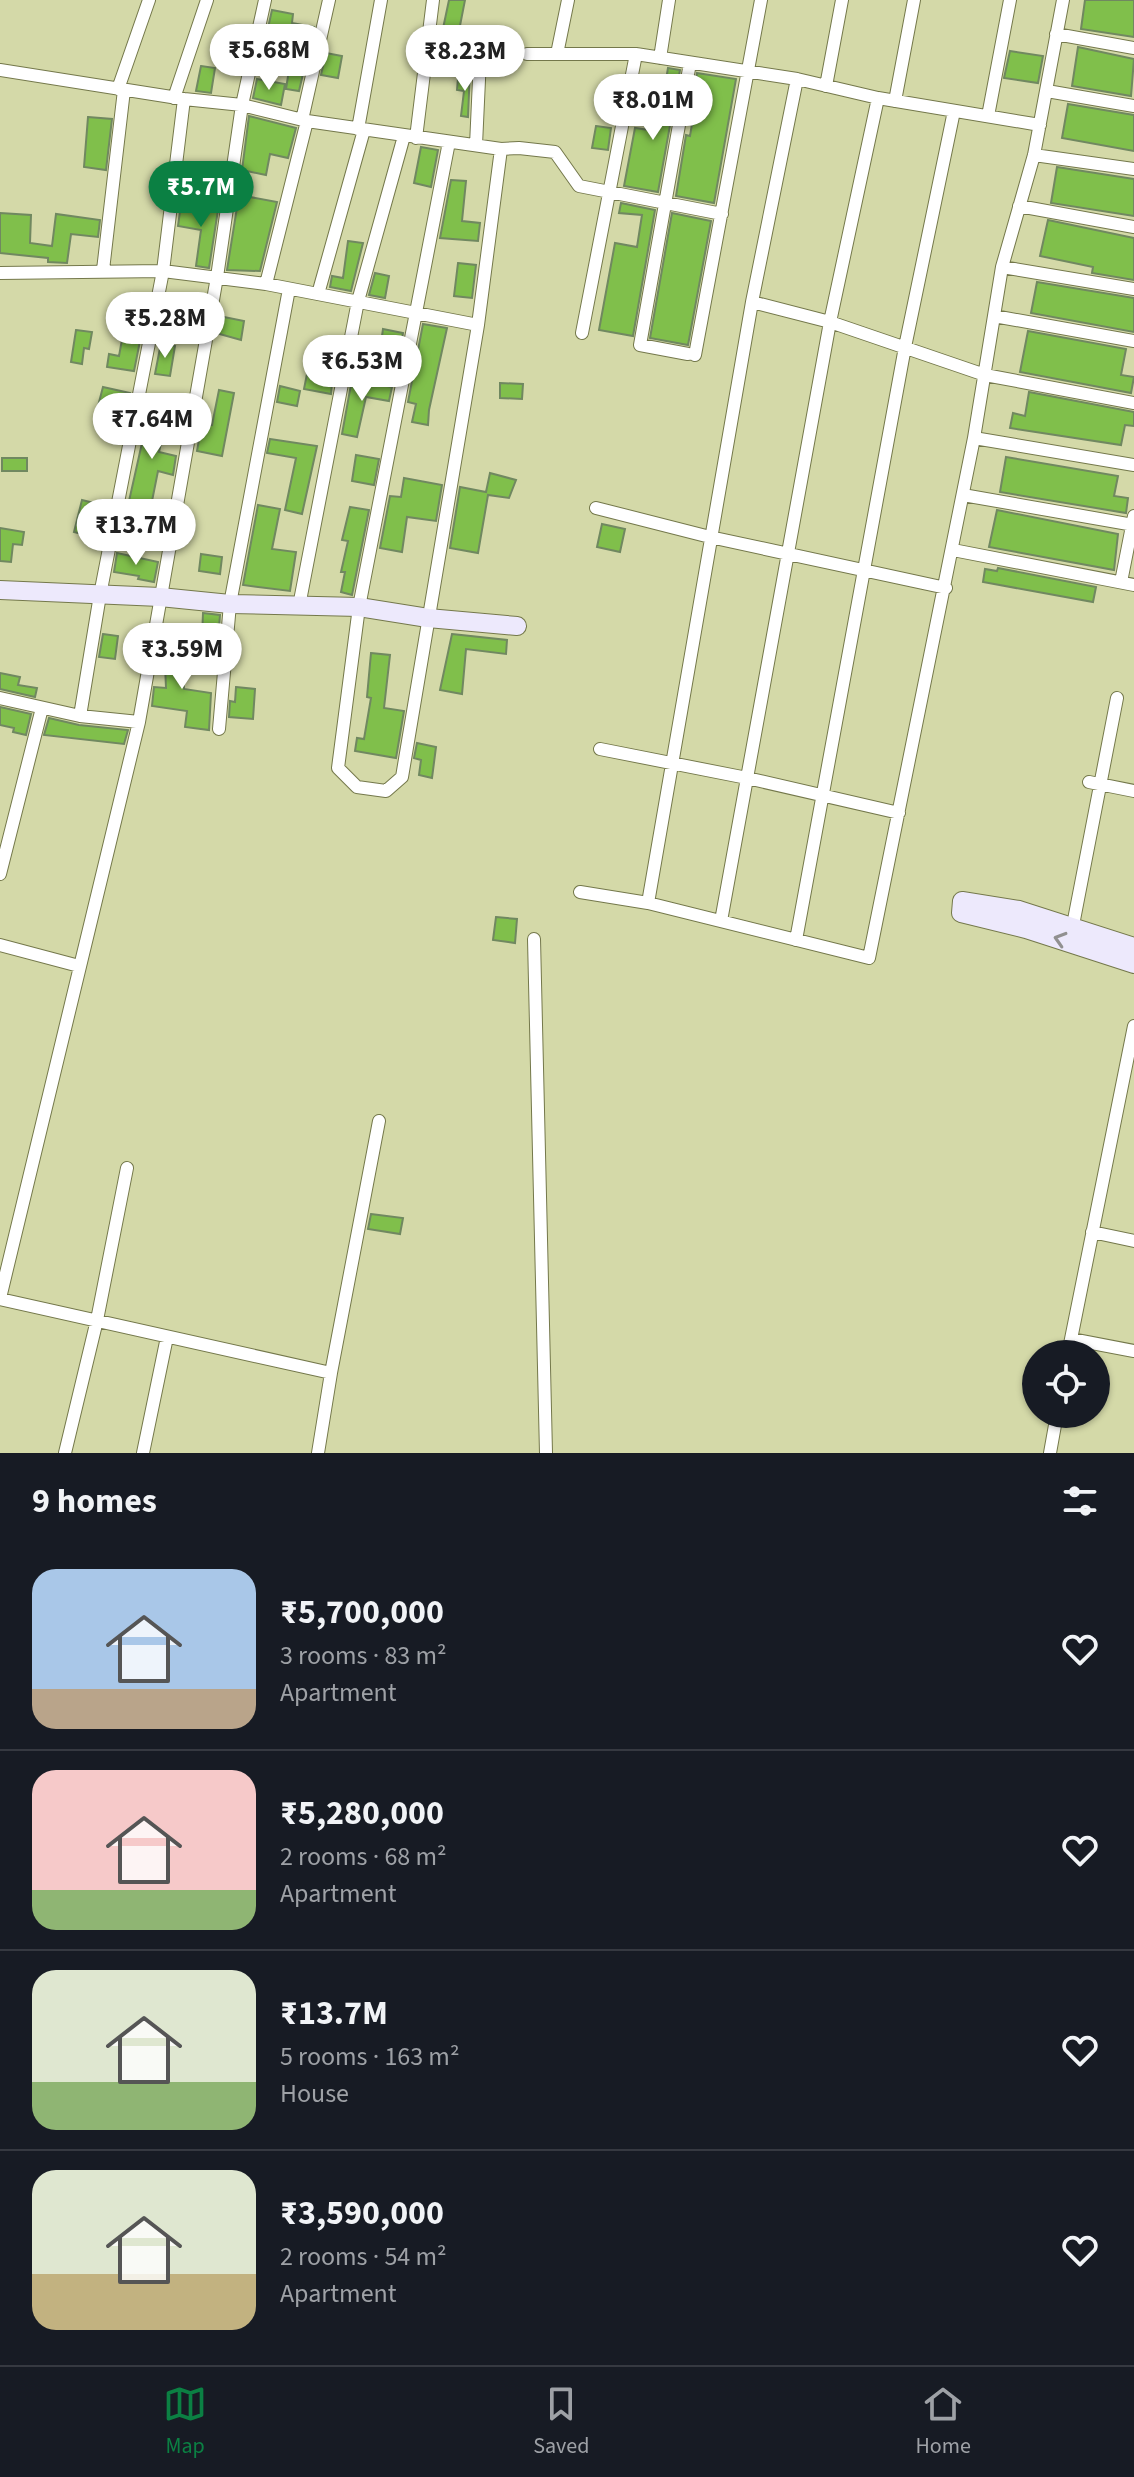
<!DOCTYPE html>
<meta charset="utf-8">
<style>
:root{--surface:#171b24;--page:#20242c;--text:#f1f3f6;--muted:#9ea1a6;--line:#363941;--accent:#0b8043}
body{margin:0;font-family:"Source Sans 3",sans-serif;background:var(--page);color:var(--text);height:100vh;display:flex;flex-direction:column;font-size:30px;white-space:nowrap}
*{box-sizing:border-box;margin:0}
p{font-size:26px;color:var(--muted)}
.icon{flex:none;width:44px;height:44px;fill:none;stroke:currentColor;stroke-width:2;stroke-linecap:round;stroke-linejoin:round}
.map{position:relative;height:1453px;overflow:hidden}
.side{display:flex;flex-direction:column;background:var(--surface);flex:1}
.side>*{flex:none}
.fabs{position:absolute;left:1022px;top:1340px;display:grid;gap:16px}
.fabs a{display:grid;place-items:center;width:88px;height:88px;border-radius:50%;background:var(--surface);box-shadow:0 2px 6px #0004;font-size:40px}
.price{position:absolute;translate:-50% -68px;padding:0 18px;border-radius:28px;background:#fff;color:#222;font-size:26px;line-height:52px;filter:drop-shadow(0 2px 4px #0008)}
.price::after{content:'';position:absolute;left:50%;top:48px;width:24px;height:18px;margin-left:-12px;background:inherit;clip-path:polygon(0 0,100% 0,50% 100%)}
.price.current{background:var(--accent);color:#fff}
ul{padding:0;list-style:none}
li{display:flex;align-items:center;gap:24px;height:200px;padding:0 32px}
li+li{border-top:2px solid var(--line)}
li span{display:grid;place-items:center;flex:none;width:224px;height:160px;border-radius:24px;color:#555}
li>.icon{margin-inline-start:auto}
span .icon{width:96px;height:96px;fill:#fffc;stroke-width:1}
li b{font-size:34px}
h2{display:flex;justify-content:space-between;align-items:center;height:96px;padding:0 32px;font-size:34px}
.tab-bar{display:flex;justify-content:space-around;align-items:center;height:112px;border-top:2px solid var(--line);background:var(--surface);font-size:22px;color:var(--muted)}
.tab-bar a{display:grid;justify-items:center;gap:4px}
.tab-bar .current{color:var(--accent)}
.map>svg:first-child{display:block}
</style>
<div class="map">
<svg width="1134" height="1453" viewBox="0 0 1134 1453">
<rect width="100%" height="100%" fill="#d4d9a8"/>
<!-- building -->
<path fill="#80bf4b" stroke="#708860" stroke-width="2" d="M449,0H465L457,41L441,38Z
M1085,0H1134V37L1081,29Z
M272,10L293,14L292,23L314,27L299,91L286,89L292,51L264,46Z
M1078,47L1134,59L1131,96L1072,86Z
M1010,51L1043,56L1038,83L1004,78Z
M326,53L342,56L338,78L321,75Z
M201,66L215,68L211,93L196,91Z
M668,68L680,70L658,192L624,186L635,128L656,131L661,101L658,100L662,80H666Z
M468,69H470L468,117L461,116L464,91L457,90L458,78H466Z
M697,73L736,79L714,203L676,196L686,135L690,136L695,106H692Z
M257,79L285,84L281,105L253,98Z
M1068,104L1134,115V151L1062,138Z
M249,116L296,128L288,158L270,154L266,175L242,170Z
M88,117L112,119L106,170L84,167Z
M596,126L611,128L608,150L592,148Z
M421,147L438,150L431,187L414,183Z
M1057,167L1134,179V216L1051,203Z
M451,180L466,181L462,221L480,223L478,241L440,238Z
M239,195L277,202L260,271L227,270Z
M621,203L655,210L633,336L599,330L615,243L637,247L642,215L619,213Z
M181,204L218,210L209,268L196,266L201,230L178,226Z
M0,213L31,215L30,243L52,246L56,214L100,220L98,237L71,234L67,263L48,262V258L0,253Z
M672,213L711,221L688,345L650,338Z
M1048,220L1134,238V280L1092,273L1093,267L1040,256Z
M348,241L363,243L351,291L330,287L332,276L343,278Z
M458,263L476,265L472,298L454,296Z
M375,273L389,276L385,298L369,295Z
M1037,282L1134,298V332L1031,313Z
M183,308L202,311L198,331L180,328Z
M219,316L244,321L241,340L216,333Z
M126,318L144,321L134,371L107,367L109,354L119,356Z
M423,324L447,328L429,410L428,425L412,422L416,404L408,402Z
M383,329L403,333L398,360L379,357Z
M76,330L92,332L89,349L84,348L82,364L71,362Z
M1028,331L1126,349L1121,375L1134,377L1131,393L1020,372Z
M161,343L175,346L170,376L155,374Z
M308,369L333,373L331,394L304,389Z
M352,379L392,387L389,401L366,397L357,437L342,434Z
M500,383L523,384L522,399L500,398Z
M280,386L300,391L297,406L277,402Z
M103,387L130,393L126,412L98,406Z
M219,390L234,393L222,456L197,451L202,423L212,425Z
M1029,392L1134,412V426L1125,425L1121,445L1010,428L1013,413L1025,416Z
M152,395L186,402L183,418L163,415L158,437L162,438L159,452L176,456L173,475L158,471L151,506L155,507L152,525L125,519L142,443H144Z
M270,439L317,446L302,514L285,510L296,458L267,453Z
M356,455L379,459L374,485L352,481Z
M1006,457L1118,476L1114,496L1128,498L1126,513L1000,492Z
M2,458H27V471H2Z
M490,473L516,480L509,498L488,495L478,553L450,548L460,487L486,492Z
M404,478L442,485L436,521L407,517L402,552L380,548L390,496L401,497Z
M82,500L106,506L98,538L74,532Z
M258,505L280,509L272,549L296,552L290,591L243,585Z
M350,507L369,510L352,595L341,592L345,572H341L348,541L342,540Z
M997,510L1118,534L1114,570L989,547Z
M602,524L625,529L620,552L597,547Z
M0,528L24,532L22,545L13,544L11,562L0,561Z
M117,553L158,562L154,582L138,579L139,576L114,572Z
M201,554L222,557L220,574L199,571Z
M998,568L1096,587L1093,602L983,582L985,569L997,571Z
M203,613L220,615L218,639L202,638Z
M103,634L118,636L115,659L99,657Z
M452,634L507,640L506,654L466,649L462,694L440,690Z
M164,642H182L184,689L211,693L209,730L185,727L187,711L152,706L154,687L166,688Z
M371,653L390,655L384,708L404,711L396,758L355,751L357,738L364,739L371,698L367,697Z
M0,673L20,677L18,685L37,688L35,697L0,689Z
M236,687L255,689L253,719L229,717L230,701L235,702Z
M0,707L31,714L26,735L13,732L14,728L0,725Z
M49,718L79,725L128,730L124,744L44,735Z
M417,743L436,747L432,778L419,775L421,760L414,758Z
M496,917L517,919L515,943L493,940Z
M371,1214L403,1218L400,1234L368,1229Z"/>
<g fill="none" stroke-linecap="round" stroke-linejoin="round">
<!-- street casing -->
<g stroke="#74784b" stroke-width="14">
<path id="street" d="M1063,0L1034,155L1002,267L974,438L1134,465
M1056,34L1134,48
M527,54H636L797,79L878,98L1040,125
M557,54L568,0
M660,58L669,0
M0,70L184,99L242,105L307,121L501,149L519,148L555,152L579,186L722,214
M826,86L842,0
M118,89L149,0
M1047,91L1134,106
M174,98L207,0
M184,99L163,271L266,284L478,325
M895,101L914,0
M988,116L1010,0
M302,120L329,0
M358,129L381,0
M416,138L433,0
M449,142L359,607L338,768L357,787L386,791L402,777L478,325L501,149
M476,145L480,58
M1034,155L1134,169
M1019,206L1134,227
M1002,267L1134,289
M103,270L124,90
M0,273L163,271L100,595L80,716
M266,284L307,121
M318,294L364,130
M752,302L830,322L985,375L1134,403
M994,316L1134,341
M582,333L636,54
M688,354L640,345L690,63
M695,355L761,0
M963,495L1134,525
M596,508L710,537L946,588
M953,550L1134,585
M1121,582L1134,516
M299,606L358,301L404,136
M0,698L80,716L139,722
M219,729L230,604L289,289
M600,749L747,778L899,813
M1089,782L1134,791
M0,874L42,708
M580,892L648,903L869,958L974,438
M648,903L752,302L797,79
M721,921L830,322L878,98
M1073,925L1117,698
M534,939L546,1453
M796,940L905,347L954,111
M0,945L79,966
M1092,1232L1134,1241
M0,1298L139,722L217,277L242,105L265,0
M0,1299L331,1373L318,1453
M1071,1339L1134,1351
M1068,1354L1134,1026
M331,1373L379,1121
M65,1453L97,1320L127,1168
M143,1453L167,1337
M1050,1453L1057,1414"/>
</g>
<!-- secondary casing -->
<g stroke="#74784b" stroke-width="20">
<path id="secondary" d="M0,590L160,597L230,604L359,607L428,618L517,626
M1134,947L1019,910L962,901L961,913L1026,929L1134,964"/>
</g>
<!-- street -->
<use href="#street" stroke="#fff" stroke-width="12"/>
<!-- secondary -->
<use href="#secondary" stroke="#ede9fc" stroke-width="18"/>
</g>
<!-- one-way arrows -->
<defs><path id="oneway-chevron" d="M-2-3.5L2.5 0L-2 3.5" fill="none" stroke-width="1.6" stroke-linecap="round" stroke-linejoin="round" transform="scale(2)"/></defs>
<use stroke="#919090" href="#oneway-chevron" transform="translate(1060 939) rotate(-163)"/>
</svg>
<div class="fabs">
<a><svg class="icon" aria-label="locate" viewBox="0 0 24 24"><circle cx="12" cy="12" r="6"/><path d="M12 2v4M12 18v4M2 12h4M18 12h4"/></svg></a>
</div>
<b class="price" style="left:269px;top:92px">₹5.68M</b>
<b class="price" style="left:465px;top:93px">₹8.23M</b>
<b class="price" style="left:653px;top:142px">₹8.01M</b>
<b class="price current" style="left:201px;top:229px">₹5.7M</b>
<b class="price" style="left:165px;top:360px">₹5.28M</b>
<b class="price" style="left:362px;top:403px">₹6.53M</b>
<b class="price" style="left:152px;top:461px">₹7.64M</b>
<b class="price" style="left:136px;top:567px">₹13.7M</b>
<b class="price" style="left:182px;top:691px">₹3.59M</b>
</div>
<section class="side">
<h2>9 homes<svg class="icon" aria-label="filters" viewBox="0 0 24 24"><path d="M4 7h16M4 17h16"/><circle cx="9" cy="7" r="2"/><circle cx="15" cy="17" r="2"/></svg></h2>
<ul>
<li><span style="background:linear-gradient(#a9c7e8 75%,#b9a48a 0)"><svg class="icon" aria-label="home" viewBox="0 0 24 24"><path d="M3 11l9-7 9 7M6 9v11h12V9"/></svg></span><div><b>₹5,700,000</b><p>3 rooms · 83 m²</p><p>Apartment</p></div><svg class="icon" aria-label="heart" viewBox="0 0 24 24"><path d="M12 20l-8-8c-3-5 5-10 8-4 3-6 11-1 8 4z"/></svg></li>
<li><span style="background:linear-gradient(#f6c9c9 75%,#8fb573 0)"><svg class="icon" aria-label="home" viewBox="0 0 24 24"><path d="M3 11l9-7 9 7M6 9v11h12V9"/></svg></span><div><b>₹5,280,000</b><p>2 rooms · 68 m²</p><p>Apartment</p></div><svg class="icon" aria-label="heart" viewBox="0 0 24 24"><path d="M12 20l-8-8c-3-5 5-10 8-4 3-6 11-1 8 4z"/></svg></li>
<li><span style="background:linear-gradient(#dfe7d0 70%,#8fb573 0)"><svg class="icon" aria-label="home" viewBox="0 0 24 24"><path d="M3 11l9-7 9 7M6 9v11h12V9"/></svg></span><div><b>₹13.7M</b><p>5 rooms · 163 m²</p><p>House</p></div><svg class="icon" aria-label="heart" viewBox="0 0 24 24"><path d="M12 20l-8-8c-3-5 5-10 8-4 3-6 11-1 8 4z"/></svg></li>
<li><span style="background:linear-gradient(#dfe7d0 65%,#c2b280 0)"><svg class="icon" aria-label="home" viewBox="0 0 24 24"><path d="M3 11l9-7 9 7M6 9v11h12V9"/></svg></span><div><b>₹3,590,000</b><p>2 rooms · 54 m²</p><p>Apartment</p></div><svg class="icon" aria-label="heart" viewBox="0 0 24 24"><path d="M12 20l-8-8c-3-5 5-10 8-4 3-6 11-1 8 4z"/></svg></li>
</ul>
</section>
<nav class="tab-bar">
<a class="current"><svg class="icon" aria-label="map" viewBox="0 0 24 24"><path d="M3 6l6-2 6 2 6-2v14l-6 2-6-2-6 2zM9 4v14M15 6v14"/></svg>Map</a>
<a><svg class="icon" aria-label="saved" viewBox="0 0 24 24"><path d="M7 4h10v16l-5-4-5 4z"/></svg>Saved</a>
<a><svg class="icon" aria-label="home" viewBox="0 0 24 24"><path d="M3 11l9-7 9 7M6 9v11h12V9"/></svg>Home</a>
</nav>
